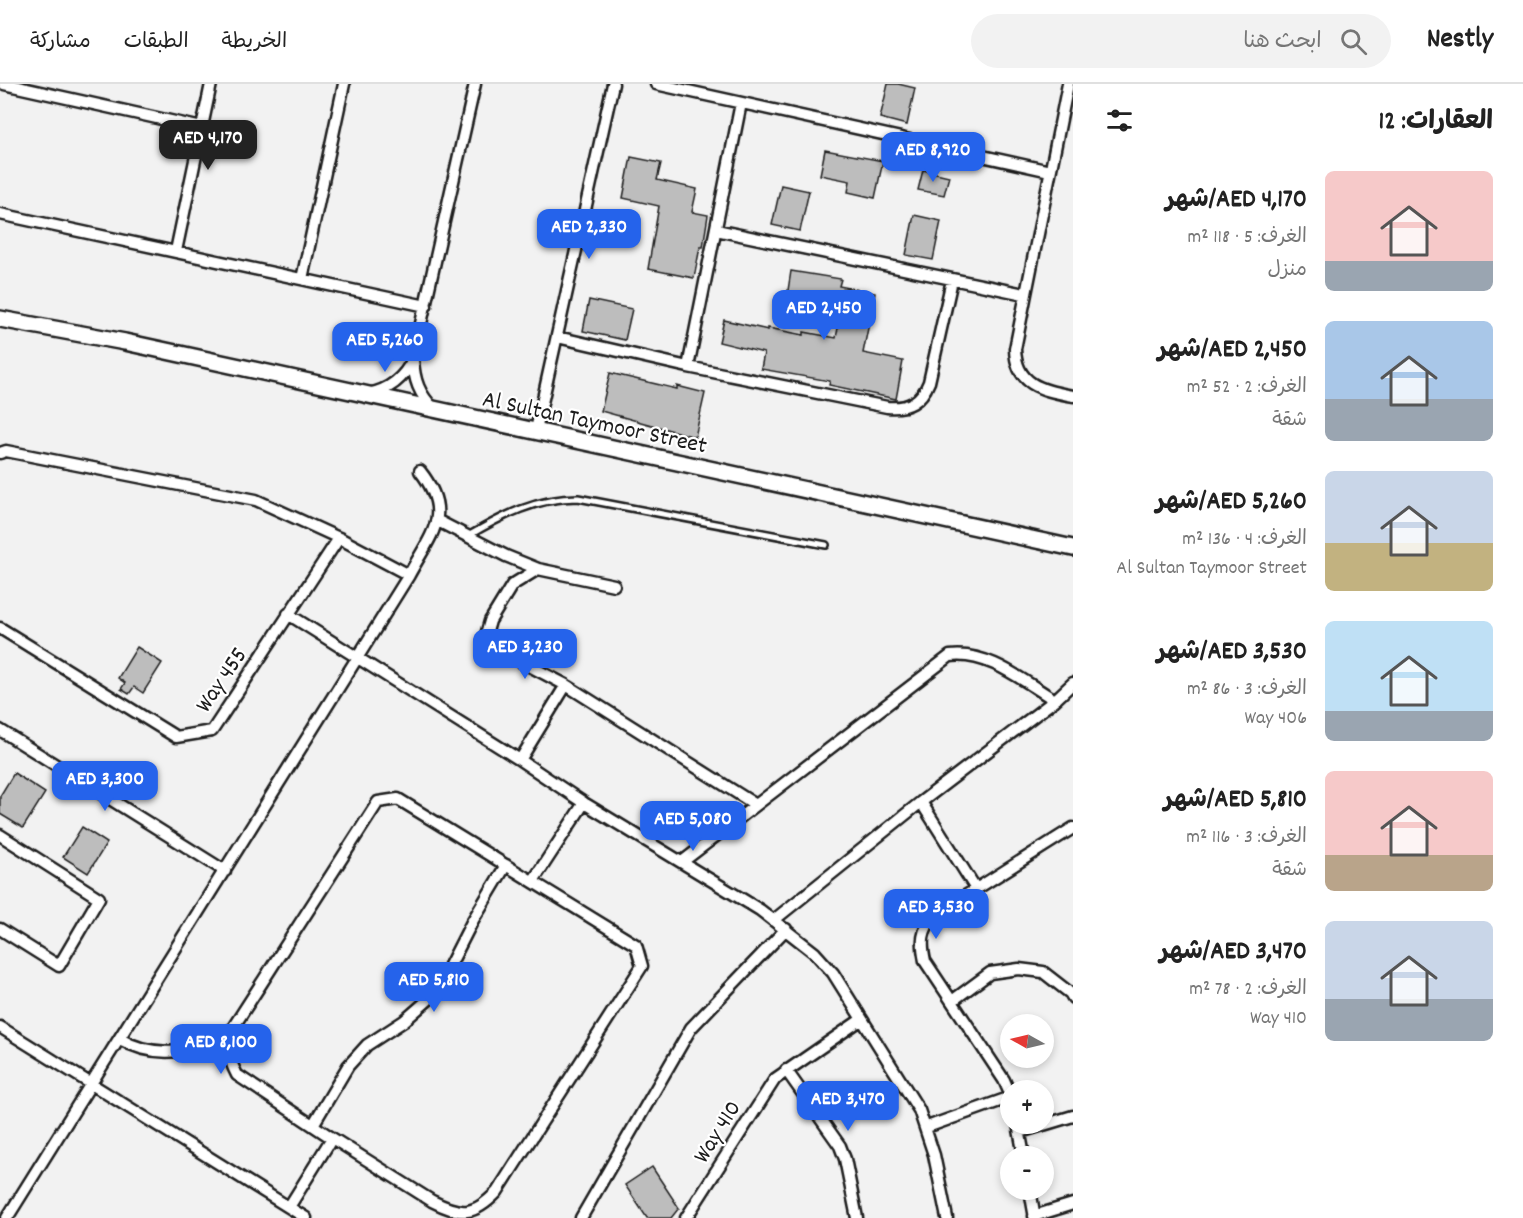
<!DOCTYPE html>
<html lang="ar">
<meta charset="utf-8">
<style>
:root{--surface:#fff;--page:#f2f2f2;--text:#222;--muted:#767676;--line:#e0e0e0;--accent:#2563eb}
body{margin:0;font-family:Dekko,"Playpen Sans Arabic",sans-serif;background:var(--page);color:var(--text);direction:rtl;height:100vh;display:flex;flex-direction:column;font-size:22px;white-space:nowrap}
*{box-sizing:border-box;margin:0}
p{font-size:20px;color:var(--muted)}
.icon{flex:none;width:33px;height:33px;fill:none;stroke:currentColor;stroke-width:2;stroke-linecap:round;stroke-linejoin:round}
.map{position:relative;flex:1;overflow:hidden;direction:ltr}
.side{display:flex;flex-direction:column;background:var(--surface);width:450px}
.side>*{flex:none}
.needle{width:39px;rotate:278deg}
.fabs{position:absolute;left:1000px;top:930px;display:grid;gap:12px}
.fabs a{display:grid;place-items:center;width:54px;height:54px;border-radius:50%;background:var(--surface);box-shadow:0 3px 9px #0003;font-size:30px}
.price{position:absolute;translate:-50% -51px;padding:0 14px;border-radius:12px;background:var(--accent);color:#fff;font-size:20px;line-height:39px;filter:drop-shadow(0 2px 3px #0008)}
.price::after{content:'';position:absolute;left:50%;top:36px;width:18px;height:14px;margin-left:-9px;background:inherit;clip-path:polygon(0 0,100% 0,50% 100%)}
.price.on{background:#222;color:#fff}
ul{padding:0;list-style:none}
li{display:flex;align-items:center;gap:18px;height:150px;padding:0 30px}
li span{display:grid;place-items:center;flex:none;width:168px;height:120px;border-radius:9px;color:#555}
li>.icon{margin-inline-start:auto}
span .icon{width:72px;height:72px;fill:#fffc;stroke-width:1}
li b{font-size:26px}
h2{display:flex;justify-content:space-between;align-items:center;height:72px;padding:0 30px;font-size:26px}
header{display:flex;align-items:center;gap:36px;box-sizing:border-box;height:84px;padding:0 30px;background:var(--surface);border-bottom:2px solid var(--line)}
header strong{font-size:28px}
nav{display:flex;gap:33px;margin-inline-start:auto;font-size:21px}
.search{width:420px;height:54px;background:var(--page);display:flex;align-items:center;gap:15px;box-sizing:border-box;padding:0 21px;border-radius:33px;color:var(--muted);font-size:22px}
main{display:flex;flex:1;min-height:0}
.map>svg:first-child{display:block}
</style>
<header>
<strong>Nestly</strong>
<div class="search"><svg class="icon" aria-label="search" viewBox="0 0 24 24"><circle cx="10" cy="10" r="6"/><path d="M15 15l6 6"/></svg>ابحث هنا</div>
<nav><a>الخريطة</a><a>الطبقات</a><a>مشاركة</a></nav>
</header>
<main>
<section class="side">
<h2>العقارات: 12<svg class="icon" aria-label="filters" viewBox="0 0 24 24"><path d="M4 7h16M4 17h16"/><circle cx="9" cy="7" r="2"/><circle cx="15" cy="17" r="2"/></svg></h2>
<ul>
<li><span style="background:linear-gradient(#f6c9c9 75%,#9aa5b1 0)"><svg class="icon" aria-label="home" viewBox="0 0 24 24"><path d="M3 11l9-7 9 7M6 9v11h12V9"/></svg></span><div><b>AED 4,170/شهر</b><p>الغرف: 5 · 118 m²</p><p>منزل</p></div></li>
<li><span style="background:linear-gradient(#a9c7e8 65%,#9aa5b1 0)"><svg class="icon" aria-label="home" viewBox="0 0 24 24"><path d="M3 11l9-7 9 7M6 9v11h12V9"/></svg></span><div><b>AED 2,450/شهر</b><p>الغرف: 2 · 52 m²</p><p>شقة</p></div></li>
<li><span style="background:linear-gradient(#c9d6e8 60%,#c2b280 0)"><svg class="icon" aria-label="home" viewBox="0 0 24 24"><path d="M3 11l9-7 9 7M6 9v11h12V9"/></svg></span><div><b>AED 5,260/شهر</b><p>الغرف: 4 · 136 m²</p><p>Al Sultan Taymoor Street</p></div></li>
<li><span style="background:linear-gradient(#bfe0f5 75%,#9aa5b1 0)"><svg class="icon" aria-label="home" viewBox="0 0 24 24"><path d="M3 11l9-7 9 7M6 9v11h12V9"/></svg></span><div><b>AED 3,530/شهر</b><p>الغرف: 3 · 86 m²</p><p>Way 406</p></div></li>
<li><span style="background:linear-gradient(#f6c9c9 70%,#b9a48a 0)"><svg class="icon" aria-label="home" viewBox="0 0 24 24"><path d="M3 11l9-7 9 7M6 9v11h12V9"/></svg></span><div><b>AED 5,810/شهر</b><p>الغرف: 3 · 116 m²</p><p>شقة</p></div></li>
<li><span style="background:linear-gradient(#c9d6e8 65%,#9aa5b1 0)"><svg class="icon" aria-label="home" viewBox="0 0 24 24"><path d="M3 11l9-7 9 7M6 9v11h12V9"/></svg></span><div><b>AED 3,470/شهر</b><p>الغرف: 2 · 78 m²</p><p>Way 410</p></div></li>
</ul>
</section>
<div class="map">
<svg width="1073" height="1134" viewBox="0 0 1073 1134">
<rect width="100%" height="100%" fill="#f2f2f2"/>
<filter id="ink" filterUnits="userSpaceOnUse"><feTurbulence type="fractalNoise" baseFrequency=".0167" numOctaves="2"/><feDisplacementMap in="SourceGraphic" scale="12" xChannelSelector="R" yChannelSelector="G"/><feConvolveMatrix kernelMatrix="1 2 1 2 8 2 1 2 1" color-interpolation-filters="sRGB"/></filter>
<g filter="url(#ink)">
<!-- building -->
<path fill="#bdbdbd" stroke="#1c1c1c" stroke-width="1.5" d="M888,0H898L915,4L907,41L880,34Z
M825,66L883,77L875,114L848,108L850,97L820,91Z
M631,73L661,79L657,96L697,105L692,128L708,131L703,163H700L694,194L648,185L659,122L623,114Z
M923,86L949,92L944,111L918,106Z
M781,101L809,107L800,147L772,141Z
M914,131L941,137L933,176L906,171Z
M791,187L841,195L839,202L875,209L863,269L903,277L896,315L829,301L830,297L761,285L764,269L719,258L724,236L768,246V244L804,251V248L836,254L842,224L787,213Z
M589,216L632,225L625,256L583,247Z
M610,289L677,305V302L705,309L695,353L601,327Z
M137,563L162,579L143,609L134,603L129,610L121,605L125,599L118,594Z
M14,689L45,709L23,744L0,730V712Z
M82,743L107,759L88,789L63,773Z
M652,1083L679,1124L671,1134H647L625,1101Z"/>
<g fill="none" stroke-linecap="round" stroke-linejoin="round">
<!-- lane casing -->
<g stroke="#1c1c1c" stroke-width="10">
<path id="lane" d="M468,452C504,431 536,414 578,414L826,461"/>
</g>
<!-- street casing -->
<g stroke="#1c1c1c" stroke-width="15">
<path id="street" d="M4,0L202,44
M656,0L1050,87
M1068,0L1015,265C1016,302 1043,306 1073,312
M0,130L426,222
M716,146L1024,210
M176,167L211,0
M302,195L344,0
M557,253L688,283L887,323C908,325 921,318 929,298L952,196
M413,275C414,296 419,310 434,325
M688,283L741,19
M368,310C390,306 404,294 413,275L475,0
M536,346L613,0
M0,369L6,367L256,416L339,454L409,491
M438,437L506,472L538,485
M614,501L538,485L512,501L490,537L486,551L495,564L566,601L756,721
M288,530L520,676L584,719L760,826L815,869L833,889L919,1026L934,1071L947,1134
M0,544L176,653L212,647L339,454
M0,646L225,787
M520,676L566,601
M398,715L636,861L642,882L497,1108C474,1132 461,1132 432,1117L332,1054L237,991C227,972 227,963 234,942L378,718Z
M921,718L976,805
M0,751L99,814L59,882L0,845
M682,778L950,572C988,567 1023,597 1055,616
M533,797L584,719
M774,836L921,718L1055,616L1073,599
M952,917L990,889L1019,885L1043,888L1070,909L1073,914
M0,943L306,1134
M120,955C155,976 190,966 228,960
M786,986L840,1062L845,1075L857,1134
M1011,1012L1004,996L925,877C921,859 921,846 935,831L1073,744
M1018,1040L1024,1072
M313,1041L348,982L367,961L404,937L428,916L447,887L473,836L506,781
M927,1043L1011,1013
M1020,1048L1073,1032
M1030,1106L1035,1134
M289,1123L332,1054
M1034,1132L1073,1120
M7,1134L409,491C431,450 454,430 420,387
M581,1134L691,944L786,845
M686,1134L775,995L862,935"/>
</g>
<!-- secondary casing -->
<g stroke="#1c1c1c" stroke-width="20">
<path id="secondary" d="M0,235L125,258L1073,464"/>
</g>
<!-- lane -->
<use href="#lane" stroke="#fff" stroke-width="5"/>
<!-- street -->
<use href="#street" stroke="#fff" stroke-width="10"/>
<!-- secondary -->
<use href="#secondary" stroke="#fff" stroke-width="15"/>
</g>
</g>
<g text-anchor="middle" stroke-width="4.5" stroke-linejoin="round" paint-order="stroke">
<!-- street labels -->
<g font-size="24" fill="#1c1c1c" stroke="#fff">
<text transform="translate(595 337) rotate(12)" y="8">Al Sultan Taymoor Street</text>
<text transform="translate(220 595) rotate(-56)" y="8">Way 455</text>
<text transform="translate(716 1047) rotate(-58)" y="8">Way 410</text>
</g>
</g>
</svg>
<div class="fabs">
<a><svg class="needle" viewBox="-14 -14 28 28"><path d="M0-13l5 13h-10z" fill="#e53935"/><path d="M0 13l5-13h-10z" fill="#767676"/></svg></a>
<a>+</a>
<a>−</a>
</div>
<b class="price on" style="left:208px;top:87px">AED 4,170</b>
<b class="price" style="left:933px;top:99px">AED 8,920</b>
<b class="price" style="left:589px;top:176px">AED 2,330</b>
<b class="price" style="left:824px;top:257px">AED 2,450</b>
<b class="price" style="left:385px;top:289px">AED 5,260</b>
<b class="price" style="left:525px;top:596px">AED 3,230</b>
<b class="price" style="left:105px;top:728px">AED 3,300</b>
<b class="price" style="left:693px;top:768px">AED 5,080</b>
<b class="price" style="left:936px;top:856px">AED 3,530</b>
<b class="price" style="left:434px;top:929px">AED 5,810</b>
<b class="price" style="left:221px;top:991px">AED 8,100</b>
<b class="price" style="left:848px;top:1048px">AED 3,470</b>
</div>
</main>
